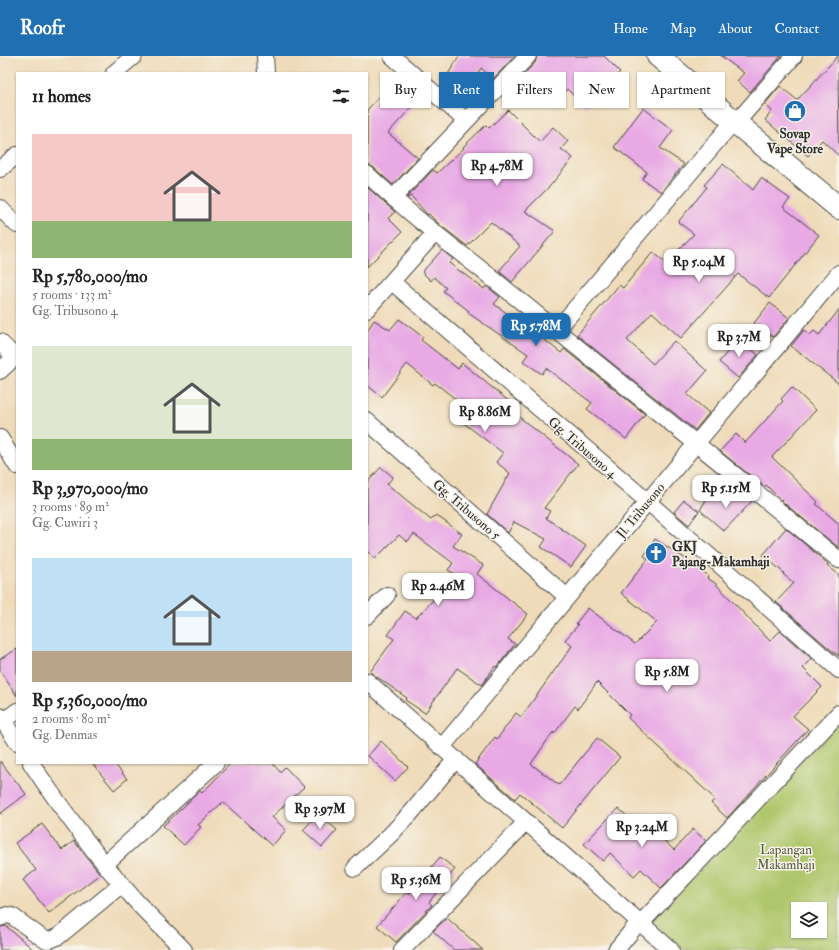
<!DOCTYPE html>
<meta charset="utf-8">
<style>
:root{--surface:#fff;--page:#f6f6f6;--text:#222;--muted:#767676;--accent:#1f6fb2}
body{margin:0;font-family:"IM FELL Double Pica",serif;background:var(--page);color:var(--text);height:100vh;display:flex;flex-direction:column;font-size:15px;white-space:nowrap}
*{box-sizing:border-box;margin:0}
p{font-size:13px;color:var(--muted)}
.icon{flex:none;width:22px;height:22px;fill:none;stroke:currentColor;stroke-width:2;stroke-linecap:round;stroke-linejoin:round}
.map{position:relative;flex:1;overflow:hidden}
.drawer{position:absolute;left:16px;top:16px;width:352px;height:692px;display:flex;flex-direction:column;background:var(--surface);border-radius:0px;box-shadow:0 1px 3px #0004}
.drawer>*{flex:none}
.top-card{position:absolute;left:380px;top:16px;width:380px;height:36px;display:flex;gap:8px}
.buttons{position:absolute;left:791px;top:846px;display:grid;gap:8px}
.buttons a{display:grid;place-items:center;width:36px;height:36px;border-radius:0px;background:var(--surface);box-shadow:0 1px 3px #0004;font-size:20px}
.price{position:absolute;translate:-50% -34px;padding:0 9px;border-radius:8px;background:#fff;color:#222;font-size:13px;line-height:26px;filter:drop-shadow(0 1px 2px #0008)}
.price::after{content:'';position:absolute;left:50%;top:24px;width:12px;height:9px;margin-left:-6px;background:inherit;clip-path:polygon(0 0,100% 0,50% 100%)}
.price.active{background:var(--accent);color:#fff}
ul{padding:0;list-style:none}
li{display:grid;align-content:center;gap:8px;height:212px;padding:0 16px}
li span{display:grid;place-items:center;height:124px;border-radius:0px;color:#555}
li>.icon{margin-inline-start:auto}
span .icon{width:72px;height:72px;fill:#fffc;stroke-width:1}
li b{font-size:17px}
h2{display:flex;justify-content:space-between;align-items:center;height:48px;padding:0 16px;font-size:17px}
.pill{padding:0 14px;border-radius:0px;background:var(--surface);box-shadow:0 1px 3px #0004;font-size:14px;line-height:36px}
.pill.active{background:var(--accent);color:#fff}
header{display:flex;align-items:center;gap:24px;box-sizing:border-box;height:56px;padding:0 20px;background:var(--accent);color:#fff}
header strong{font-size:19px}
nav{display:flex;gap:22px;margin-inline-start:auto;font-size:14px}
.map>svg:first-child{display:block}
</style>
<header>
<strong>Roofr</strong>
<nav><a>Home</a><a>Map</a><a>About</a><a>Contact</a></nav>
</header>
<div class="map">
<svg width="839" height="894" viewBox="0 0 839 894">
<rect width="100%" height="100%" fill="#f7f3e8"/>
<filter id="ink" filterUnits="userSpaceOnUse"><feTurbulence type="fractalNoise" baseFrequency=".025" numOctaves="2"/><feDisplacementMap in="SourceGraphic" scale="8" xChannelSelector="R" yChannelSelector="G"/><feConvolveMatrix kernelMatrix="1 2 1 2 8 2 1 2 1" color-interpolation-filters="sRGB"/></filter>
<filter id="wash" filterUnits="userSpaceOnUse"><feTurbulence type="fractalNoise" baseFrequency=".012" numOctaves="4" result="noise"/><feDisplacementMap in="SourceGraphic" scale="16" xChannelSelector="R" yChannelSelector="G"/><feGaussianBlur stdDeviation="0.9" result="paint"/><feColorMatrix in="noise" values="0 0 0 0 0 0 0 0 0 0 0 0 0 0 0 0 0 1.4 0 .05"/><feComposite in="paint" operator="in"/></filter>
<g filter="url(#wash)">
<rect width="100%" height="100%" fill="#efdbb9"/>
<!-- green -->
<path fill="#afc76c" stroke="#6d794c" fill-rule="evenodd" d="M839,665V894H685L652,866ZM798,853H820V875H798Z"/>
<g id="blocks">
<!-- building -->
<path fill="#e8a9e5" d="M459,0H515L493,23L481,12L465,38L444,25Z
M537,0H604L620,16L585,51L567,33L553,47L523,19L535,7Z
M721,0H781L750,36L737,25L744,17Z
M838,0L839,100L822,84L808,100L765,64L772,55L765,48L780,30L797,44Z
M396,23L419,43L388,77L418,102L393,129L373,111L367,109V54Z
M643,52L673,74L660,92L684,108L661,136L642,123L647,116L614,91Z
M508,54L540,86L553,71L568,85L561,93L573,102L550,130L525,155L555,175L512,226L499,215L520,190L491,166L467,190L440,169L429,158L428,159L426,157L411,140L408,142L407,141L433,114L437,117L464,92L463,91L486,69L489,72Z
M723,108L753,134L761,122L790,143L783,151L819,179L769,242L738,218L681,282L652,256L627,284L653,308L674,285L707,315L687,338L709,357L695,374L577,279L619,229L623,232L653,196L666,207L694,178L678,166L707,131L704,129Z
M367,131L395,156L388,162L402,176L367,211Z
M442,194L453,203L449,207L484,233L486,230L500,241L494,248L519,266L521,263L540,276L538,279L561,297L564,293L645,358L626,383L587,353L592,347L546,312L542,318L523,305L528,298L468,257L469,255L443,235L446,232L434,221L431,225L422,216Z
M770,247L789,262L773,281L754,267Z
M839,254V328L791,290L804,274L810,279L814,275L819,279Z
M399,263L423,281L421,284L458,313L462,307L511,347L508,352L578,408L544,452L550,455L546,462L586,490L571,511L541,491L546,483L514,466L508,477L487,458L510,417L496,406L503,397L457,362L466,351L435,327L433,329L407,308L382,341L367,329V275L374,264L390,274Z
M739,282L758,299L738,322L719,306Z
M792,331L816,354L772,401L818,446L816,448L839,468V492L785,448L766,429L764,431L720,395L736,378L745,387L783,345L781,343Z
M381,411L393,421L387,428L431,464L436,459L462,478L453,490L483,509L477,518L528,558L508,583L515,588L497,611L495,610L482,629L457,612L425,657L405,644L407,642L370,616L394,583L388,579L405,555L416,562L457,519L448,514L453,507L414,478L407,486L399,479L375,503L367,495V427Z
M736,432L752,445L724,475L700,454L709,439L722,446Z
M684,444L699,455L689,469L674,456Z
M786,472L828,508L827,509L839,519V600L831,594L776,546L794,527L783,518L784,517L763,499Z
M655,483L700,512L708,520L707,522L715,527L770,585L780,575L812,603L803,612L822,631L793,660L808,673L727,762L711,747L715,743L628,662L630,659L597,626L578,653L575,650L554,678L553,676L531,708L559,729L597,682L620,701L562,772L520,737L515,743L475,708L495,681L497,683L516,657L521,661L537,639L572,590L565,584L578,569L576,567L588,552L635,588L657,566L621,537L648,503L644,500Z
M17,593V640L0,615V603Z
M381,685L408,711L395,725L368,700Z
M0,705L26,738L0,758Z
M92,707H114L127,723L114,734Z
M231,707H272L280,716L285,711L304,731L272,761L286,774L272,790L223,746L198,769L201,771L184,789L163,770L200,735L202,737Z
M618,752L642,774L647,769L674,794L693,773L706,785L661,832L641,813L634,820L610,797L603,805L584,788Z
M318,758L337,774L322,791L303,774Z
M42,768L62,794L74,785L100,818L49,857L23,824L36,814L15,787Z
M440,801L455,813L429,846L432,849L396,886L377,870L407,836L409,838Z
M447,862L483,894H454L433,875Z
M6,870L34,894H0V871Z"/>
</g>
</g>
<g filter="url(#ink)">
<use href="#blocks" fill-opacity="0" stroke="#484540" stroke-width="1"/>
<g fill="none" stroke-linecap="round" stroke-linejoin="round">
<!-- street casing -->
<g stroke="#484540" stroke-width="18">
<path id="street" d="M265,0L266,17
M392,0L465,64
M114,17L134,0
M736,67L794,0
M0,113L17,99
M367,118C413,162 464,199 513,239C622,328 731,415 839,504
M393,142L528,0
M0,152L17,169
M392,226L655,452L839,614
M367,253L435,177
M556,275L734,65
M0,286L17,303
M0,315L15,301
M367,365L567,541
M0,382L17,410
M367,560L387,539
M367,625L671,894
M0,660L17,686
M3,666L17,655
M442,691L839,217
M31,707C63,755 97,801 135,844C150,861 168,877 184,894
M105,808L216,707
M355,812L390,779L411,757L456,703
M0,862L7,859L12,860L45,884H50L59,880L122,828
M640,868L839,657
M402,894L526,766
M616,894L639,866"/>
</g>
<!-- primary casing -->
<g stroke="#484540" stroke-width="24">
<path id="primary" d="M658,0L736,67L839,152"/>
</g>
<!-- street -->
<use href="#street" stroke="#fff" stroke-width="16"/>
<!-- primary -->
<use href="#primary" stroke="#fff" stroke-width="22"/>
</g>
</g>
<!-- icons -->
<defs>
<g id="shop-disc" transform="scale(1.15)"><circle r="9.5" fill="#1f6fb2" stroke="#f7f3e8"/><path d="M-5-2.5h2.3a2.7 3.5 0 0 1 5.4 0H5L5.5 6h-11ZM-1.5-2.5h3a1.5 2.3 0 0 0-3 0Z" fill="#fff"/></g>
<g id="church-disc" transform="scale(1.15)"><circle r="9.5" fill="#1f6fb2" stroke="#f7f3e8"/><path d="M-1.2-6h2.4v3.5h3.3v2.4h-3.3V6h-2.4V-.1h-3.3v-2.4h3.3Z" fill="#fff"/></g>
</defs>
<g fill-rule="evenodd">
<use href="#shop-disc" x="795" y="55"/>
<use href="#church-disc" x="656" y="497"/>
</g>
<g text-anchor="middle" stroke-width="3" stroke-linejoin="round" paint-order="stroke">
<!-- poi labels -->
<g font-size="13" font-weight="bold" fill="#2b2b2b" stroke="#f7f3e8">
<text x="795" y="82">Sovap<tspan x="795" dy="15">Vape Store</tspan></text>
<text x="672" y="495" text-anchor="start">GKJ<tspan x="672" dy="15">Pajang-Makamhaji</tspan></text>
</g>
<!-- street labels -->
<g font-size="13" fill="#2b2b2b" stroke="#f7f3e8">
<text transform="translate(583 391) rotate(41)" y="5">Gg. Tribusono 4</text>
<text transform="translate(467 453) rotate(41)" y="5">Gg. Tribusono 5</text>
<text transform="translate(640 454) rotate(-50)" y="5">Jl. Tribusono</text>
</g>
<!-- park labels -->
<g font-size="13" fill="#535a3e" stroke="#f7f3e8">
<text x="786" y="798">Lapangan<tspan x="786" dy="15">Makamhaji</tspan></text>
</g>
</g>
</svg>
<div class="buttons">
<a><svg class="icon" aria-label="layers" viewBox="0 0 24 24"><path d="M12 4l9 5-9 5-9-5zM3 14l9 5 9-5"/></svg></a>
</div>
<b class="price" style="left:497px;top:131px">Rp 4.78M</b>
<b class="price" style="left:699px;top:227px">Rp 5.04M</b>
<b class="price active" style="left:536px;top:291px">Rp 5.78M</b>
<b class="price" style="left:739px;top:302px">Rp 3.7M</b>
<b class="price" style="left:485px;top:377px">Rp 8.86M</b>
<b class="price" style="left:726px;top:453px">Rp 5.15M</b>
<b class="price" style="left:438px;top:551px">Rp 2.46M</b>
<b class="price" style="left:667px;top:637px">Rp 5.8M</b>
<b class="price" style="left:320px;top:774px">Rp 3.97M</b>
<b class="price" style="left:642px;top:792px">Rp 3.24M</b>
<b class="price" style="left:416px;top:845px">Rp 5.36M</b>
<div class="top-card">
<a class="pill">Buy</a>
<a class="pill active">Rent</a>
<a class="pill">Filters</a>
<a class="pill">New</a>
<a class="pill">Apartment</a>
</div>
<section class="drawer">
<h2>11 homes<svg class="icon" aria-label="filters" viewBox="0 0 24 24"><path d="M4 7h16M4 17h16"/><circle cx="9" cy="7" r="2"/><circle cx="15" cy="17" r="2"/></svg></h2>
<ul>
<li><span style="background:linear-gradient(#f6c9c9 70%,#8fb573 0)"><svg class="icon" aria-label="home" viewBox="0 0 24 24"><path d="M3 11l9-7 9 7M6 9v11h12V9"/></svg></span><div><b>Rp 5,780,000/mo</b><p>5 rooms · 133 m²</p><p>Gg. Tribusono 4</p></div></li>
<li><span style="background:linear-gradient(#dfe7d0 75%,#8fb573 0)"><svg class="icon" aria-label="home" viewBox="0 0 24 24"><path d="M3 11l9-7 9 7M6 9v11h12V9"/></svg></span><div><b>Rp 3,970,000/mo</b><p>3 rooms · 89 m²</p><p>Gg. Cuwiri 3</p></div></li>
<li><span style="background:linear-gradient(#bfe0f5 75%,#b9a48a 0)"><svg class="icon" aria-label="home" viewBox="0 0 24 24"><path d="M3 11l9-7 9 7M6 9v11h12V9"/></svg></span><div><b>Rp 5,360,000/mo</b><p>2 rooms · 80 m²</p><p>Gg. Denmas</p></div></li>
</ul>
</section>
</div>
